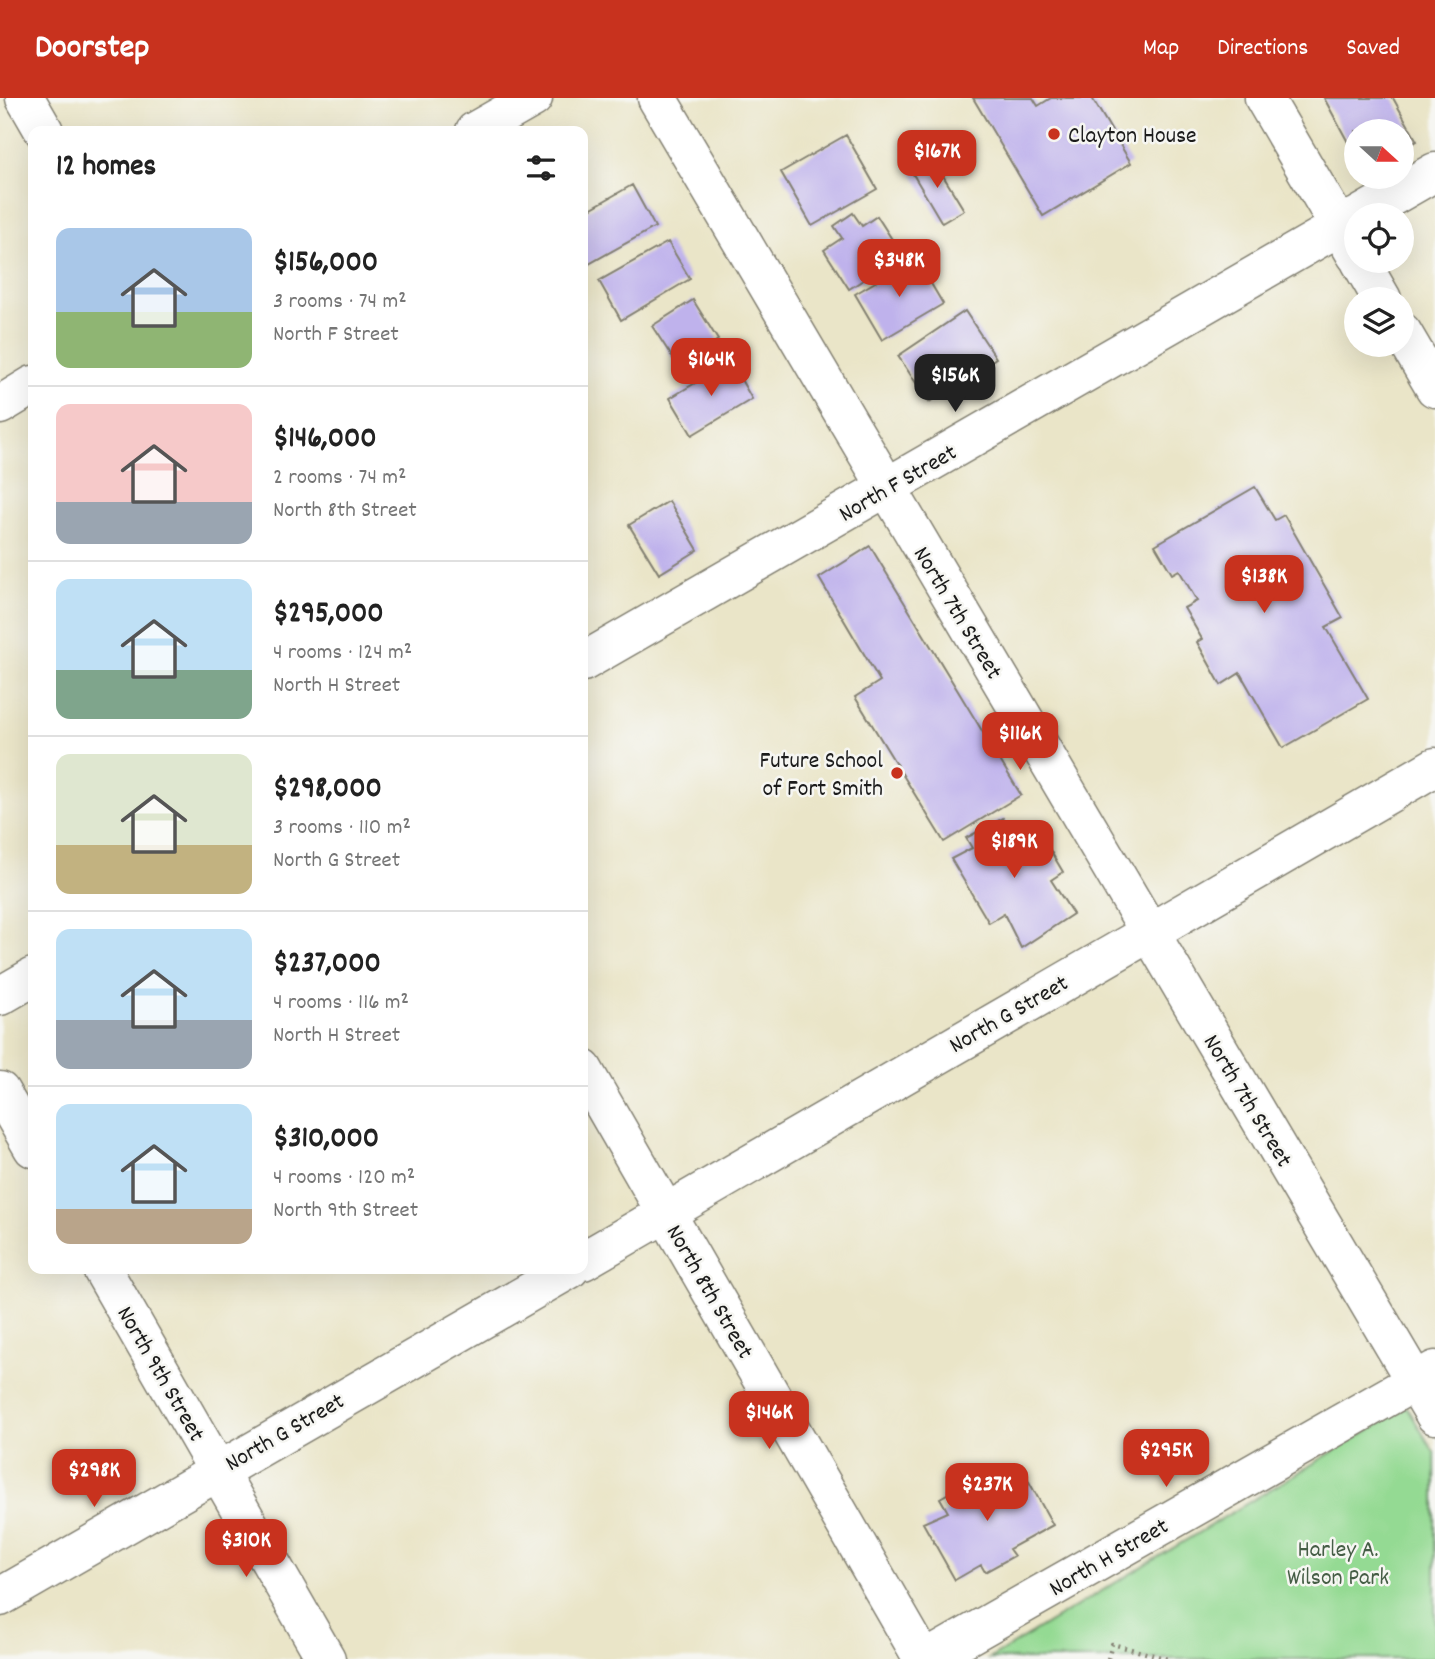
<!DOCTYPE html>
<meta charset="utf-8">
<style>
:root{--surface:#fff;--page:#f6f6f6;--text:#222;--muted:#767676;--line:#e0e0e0;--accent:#c8321e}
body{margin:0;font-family:Dekko,sans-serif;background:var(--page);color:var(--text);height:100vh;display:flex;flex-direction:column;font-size:26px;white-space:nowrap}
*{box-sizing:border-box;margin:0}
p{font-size:23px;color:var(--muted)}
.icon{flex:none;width:38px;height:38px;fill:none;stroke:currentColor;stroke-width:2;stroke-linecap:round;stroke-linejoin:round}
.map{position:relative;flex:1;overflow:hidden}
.side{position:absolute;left:28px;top:28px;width:560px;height:1148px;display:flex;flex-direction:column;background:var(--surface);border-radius:14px;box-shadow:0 7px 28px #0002}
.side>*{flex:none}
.needle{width:46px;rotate:111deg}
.fabs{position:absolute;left:1344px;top:21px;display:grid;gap:14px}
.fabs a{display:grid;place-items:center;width:70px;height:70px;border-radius:50%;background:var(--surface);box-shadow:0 7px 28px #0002;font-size:35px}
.price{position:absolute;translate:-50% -60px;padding:0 16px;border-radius:14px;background:var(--accent);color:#fff;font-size:23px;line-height:46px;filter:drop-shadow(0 2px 4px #0008)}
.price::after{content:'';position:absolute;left:50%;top:42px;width:21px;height:16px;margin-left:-10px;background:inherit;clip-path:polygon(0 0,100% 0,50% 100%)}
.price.on{background:#222;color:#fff}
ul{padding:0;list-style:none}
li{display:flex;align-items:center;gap:21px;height:175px;padding:0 28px}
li+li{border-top:2px solid var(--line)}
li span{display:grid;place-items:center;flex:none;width:196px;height:140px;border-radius:14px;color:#555}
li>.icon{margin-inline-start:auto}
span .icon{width:84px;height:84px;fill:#fffc;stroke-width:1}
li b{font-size:30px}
h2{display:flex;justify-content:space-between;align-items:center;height:84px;padding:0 28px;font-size:30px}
header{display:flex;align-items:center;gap:42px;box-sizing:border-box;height:98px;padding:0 35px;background:var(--accent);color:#fff}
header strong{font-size:33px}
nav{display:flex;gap:38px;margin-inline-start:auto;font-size:24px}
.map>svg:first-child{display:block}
</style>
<header>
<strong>Doorstep</strong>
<nav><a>Map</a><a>Directions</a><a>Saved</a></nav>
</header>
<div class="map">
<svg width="1435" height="1561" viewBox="0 0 1435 1561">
<rect width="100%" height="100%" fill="#f6f6f2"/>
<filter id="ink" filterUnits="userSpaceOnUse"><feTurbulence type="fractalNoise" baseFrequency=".0143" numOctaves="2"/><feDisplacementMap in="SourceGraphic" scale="14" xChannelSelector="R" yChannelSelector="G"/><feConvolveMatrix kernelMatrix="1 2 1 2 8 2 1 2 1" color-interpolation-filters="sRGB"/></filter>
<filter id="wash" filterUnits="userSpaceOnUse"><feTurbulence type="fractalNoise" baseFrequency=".00686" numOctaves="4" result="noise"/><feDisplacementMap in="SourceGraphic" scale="28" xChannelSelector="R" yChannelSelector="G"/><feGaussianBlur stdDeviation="1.57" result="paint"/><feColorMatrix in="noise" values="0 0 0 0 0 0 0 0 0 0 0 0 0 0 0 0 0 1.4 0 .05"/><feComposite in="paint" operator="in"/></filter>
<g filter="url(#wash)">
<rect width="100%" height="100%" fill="#eae5c8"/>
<!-- green -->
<path fill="#94da93" stroke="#587b58" stroke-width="2" d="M1407,1309L1435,1356V1561H989Z"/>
<g id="blocks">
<!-- building -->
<path fill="#bfb2ec" d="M973,0H1033L1038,8L1051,0H1092L1131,65L1043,118Z
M1324,0H1393L1417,43L1402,51V33H1356V59Z
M846,37L877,91L812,128L781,74Z
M931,58L964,112L942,125L910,71Z
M632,87L655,129L587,167L583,159V115Z
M853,115L862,128L877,118L902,157L849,191L824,152L842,140L834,128Z
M668,144L690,181L621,222L599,183Z
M916,160L943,206L882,242L855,196Z
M693,202L718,242L678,268L652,228Z
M965,213L996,260L929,304L898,258Z
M731,264L752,301L692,337L670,300Z
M1255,389L1275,422L1284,417L1343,520L1326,529L1368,601L1283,650L1240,575L1221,587L1197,544L1202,541L1184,510L1197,503L1179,472L1172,476L1155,447Z
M669,403L698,452L659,476L629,427Z
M870,448L1021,697L944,744L855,599L880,583L819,480Z
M1003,720L1015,743L1037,730L1063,774L1051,782L1073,816L1021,850L1004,816L989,825L951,761L972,750L966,740Z
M1022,1371L1053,1427L1009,1451L1014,1458L985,1474L981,1467L955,1482L923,1425L948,1414L940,1400L975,1380L982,1393Z"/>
</g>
</g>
<g filter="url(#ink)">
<use href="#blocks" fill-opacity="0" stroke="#838072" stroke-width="2"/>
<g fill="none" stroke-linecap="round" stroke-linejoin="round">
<!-- minor casing -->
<g stroke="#838072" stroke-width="41">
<path id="minor" d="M25,0L44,33
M657,0L1435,1317
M1264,0L1356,157
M475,33L533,0
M1360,117L1435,74
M1360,163L1382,201
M1402,234L1435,290
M0,307L33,287
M583,564L1356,119
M0,898L33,879
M583,971L923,1561
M0,993L33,1050
M583,1163L1435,669
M102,1171L326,1561
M0,1499L570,1171
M927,1561L1435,1272"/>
</g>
<!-- path -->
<path stroke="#838072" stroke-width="4.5" stroke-dasharray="2 5" stroke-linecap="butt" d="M1108,1561L1112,1546L1168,1561"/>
<!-- minor -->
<use href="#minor" stroke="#fff" stroke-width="38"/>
</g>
</g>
<!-- markers -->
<g fill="#c8321e" stroke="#f6f6f2" stroke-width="2.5">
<circle cx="1054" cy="36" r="7"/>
<circle cx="897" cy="675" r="7"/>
</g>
<g text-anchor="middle" stroke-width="5" stroke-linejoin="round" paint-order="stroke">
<!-- poi labels -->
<g font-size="24" fill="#1c1c1c" stroke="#f6f6f2" text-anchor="start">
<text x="1068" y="44">Clayton House</text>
<text x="883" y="669" text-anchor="end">Future School<tspan x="883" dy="28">of Fort Smith</tspan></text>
</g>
<!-- street labels -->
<g font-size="24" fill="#1c1c1c" stroke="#f6f6f2">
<text transform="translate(897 384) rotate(-30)" y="8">North F Street</text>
<text transform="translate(959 514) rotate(59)" y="8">North 7th Street</text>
<text transform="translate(1008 915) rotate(-30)" y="8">North G Street</text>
<text transform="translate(1249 1002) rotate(59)" y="8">North 7th Street</text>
<text transform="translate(711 1193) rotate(60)" y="8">North 8th Street</text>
<text transform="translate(162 1275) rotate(60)" y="8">North 9th Street</text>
<text transform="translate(284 1333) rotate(-30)" y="8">North G Street</text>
<text transform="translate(1108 1458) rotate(-30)" y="8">North H Street</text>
</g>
<!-- park labels -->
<g font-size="24" fill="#465e46" stroke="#f6f6f2">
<text x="1338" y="1458">Harley A.<tspan x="1338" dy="28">Wilson Park</tspan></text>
</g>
</g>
</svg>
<div class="fabs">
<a><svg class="needle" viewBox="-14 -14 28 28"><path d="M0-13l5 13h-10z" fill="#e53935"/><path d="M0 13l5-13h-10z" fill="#767676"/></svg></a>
<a><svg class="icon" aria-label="locate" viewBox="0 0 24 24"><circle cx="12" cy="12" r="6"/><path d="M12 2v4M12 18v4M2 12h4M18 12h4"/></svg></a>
<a><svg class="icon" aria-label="layers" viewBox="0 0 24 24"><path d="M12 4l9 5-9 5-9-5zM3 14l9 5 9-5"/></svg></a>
</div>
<b class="price" style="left:937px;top:92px">$167K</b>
<b class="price" style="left:899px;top:201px">$348K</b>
<b class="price" style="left:711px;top:300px">$164K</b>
<b class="price on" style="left:955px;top:316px">$156K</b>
<b class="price" style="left:1264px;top:517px">$138K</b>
<b class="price" style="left:1020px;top:674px">$116K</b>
<b class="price" style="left:1014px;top:782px">$189K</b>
<b class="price" style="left:769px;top:1353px">$146K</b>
<b class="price" style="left:1166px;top:1391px">$295K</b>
<b class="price" style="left:94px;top:1411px">$298K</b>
<b class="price" style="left:987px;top:1425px">$237K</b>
<b class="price" style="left:246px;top:1481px">$310K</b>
<section class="side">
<h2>12 homes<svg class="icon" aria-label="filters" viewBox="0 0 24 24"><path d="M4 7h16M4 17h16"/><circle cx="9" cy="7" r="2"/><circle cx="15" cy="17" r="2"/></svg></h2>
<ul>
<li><span style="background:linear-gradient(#a9c7e8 60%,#8fb573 0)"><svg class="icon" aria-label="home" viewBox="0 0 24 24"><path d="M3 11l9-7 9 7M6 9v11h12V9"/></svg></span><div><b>$156,000</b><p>3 rooms · 74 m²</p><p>North F Street</p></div></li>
<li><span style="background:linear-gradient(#f6c9c9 70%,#9aa5b1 0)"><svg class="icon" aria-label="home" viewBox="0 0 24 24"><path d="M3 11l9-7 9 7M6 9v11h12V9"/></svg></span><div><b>$146,000</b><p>2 rooms · 74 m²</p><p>North 8th Street</p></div></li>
<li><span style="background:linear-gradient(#bfe0f5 65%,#7fa58c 0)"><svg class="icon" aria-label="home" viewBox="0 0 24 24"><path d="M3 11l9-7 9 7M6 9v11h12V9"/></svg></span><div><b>$295,000</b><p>4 rooms · 124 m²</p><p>North H Street</p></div></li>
<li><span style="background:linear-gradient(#dfe7d0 65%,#c2b280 0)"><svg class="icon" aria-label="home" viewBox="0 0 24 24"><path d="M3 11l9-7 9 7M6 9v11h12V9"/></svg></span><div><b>$298,000</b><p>3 rooms · 110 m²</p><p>North G Street</p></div></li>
<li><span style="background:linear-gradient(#bfe0f5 65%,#9aa5b1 0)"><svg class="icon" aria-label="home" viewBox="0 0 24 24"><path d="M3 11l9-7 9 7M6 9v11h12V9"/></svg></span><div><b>$237,000</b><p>4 rooms · 116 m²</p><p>North H Street</p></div></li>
<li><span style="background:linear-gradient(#bfe0f5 75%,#b9a48a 0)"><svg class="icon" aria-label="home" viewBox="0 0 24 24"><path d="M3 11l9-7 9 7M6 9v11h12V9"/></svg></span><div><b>$310,000</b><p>4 rooms · 120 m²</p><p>North 9th Street</p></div></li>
</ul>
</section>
</div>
